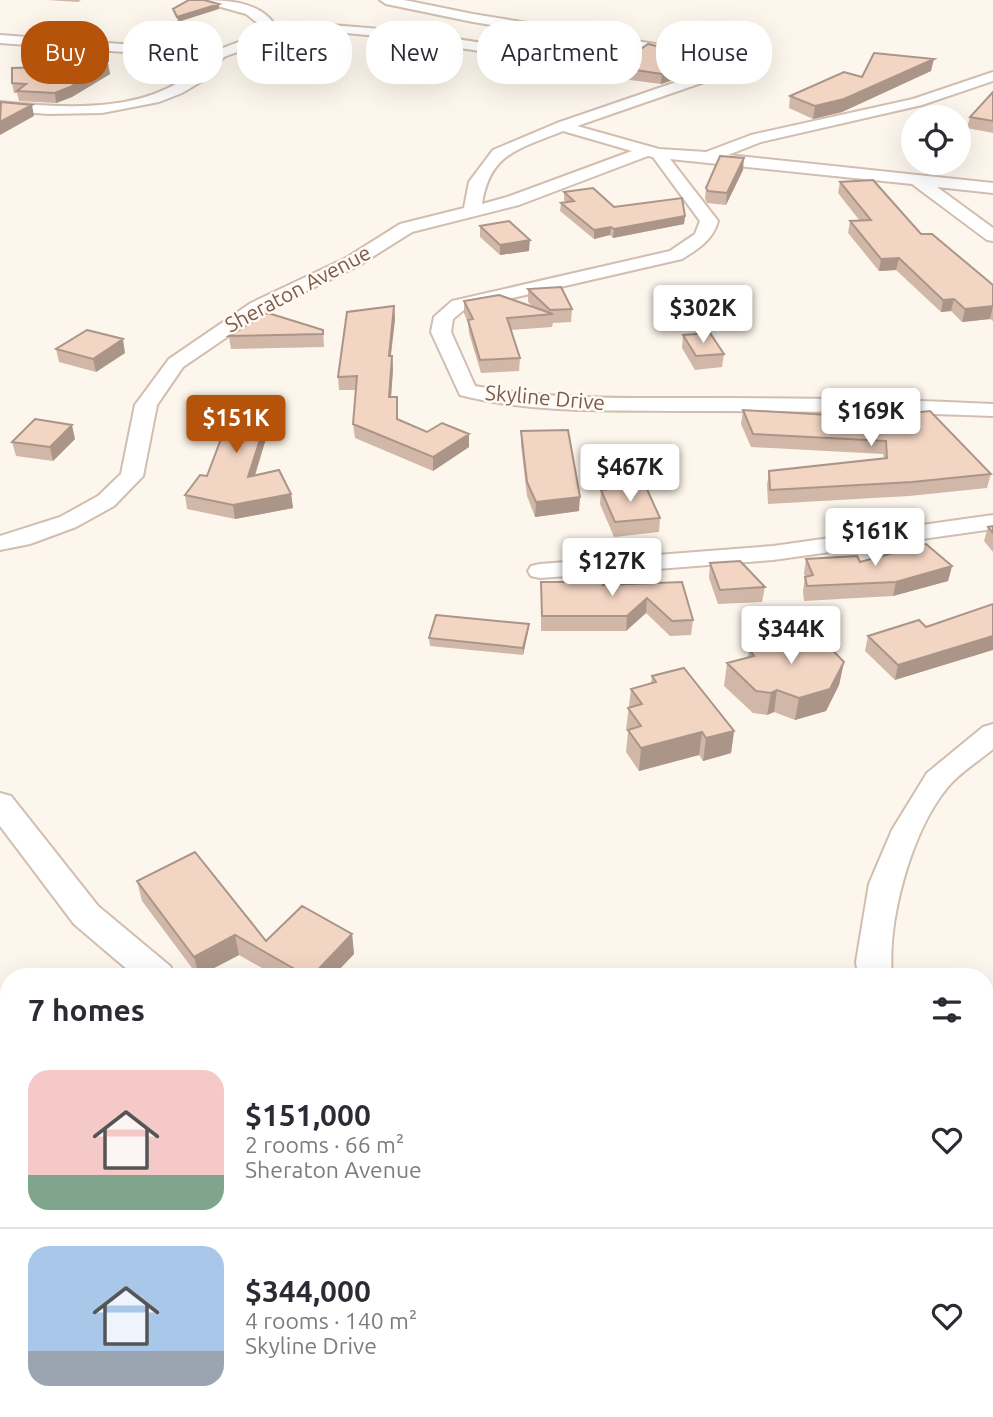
<!DOCTYPE html>
<meta charset="utf-8">
<style>
:root{--surface:#fff;--page:#f7f7f7;--text:#2b2b33;--muted:#7c7c81;--line:#e1e1e2;--accent:#b45309}
body{margin:0;font-family:Ubuntu,sans-serif;background:var(--page);color:var(--text);height:100vh;display:flex;flex-direction:column;font-size:26px;white-space:nowrap}
*{box-sizing:border-box;margin:0}
p{font-size:23px;color:var(--muted)}
.icon{flex:none;width:38px;height:38px;fill:none;stroke:currentColor;stroke-width:2;stroke-linecap:round;stroke-linejoin:round}
.map{position:relative;flex:1;overflow:hidden}
.panel{position:absolute;left:0px;top:968px;width:994px;height:450px;display:flex;flex-direction:column;background:var(--surface);border-radius:28px 28px 0 0;box-shadow:0 7px 28px #0002}
.panel>*{flex:none}
.hud{position:absolute;left:21px;top:21px;width:952px;height:63px;display:flex;gap:14px}
.controls{position:absolute;left:901px;top:105px;display:grid;gap:14px}
.controls a{display:grid;place-items:center;width:70px;height:70px;border-radius:50%;background:var(--surface);box-shadow:0 7px 28px #0002;font-size:35px}
.price{position:absolute;translate:-50% -60px;padding:0 16px;border-radius:7px;background:#fff;color:#222;font-size:23px;line-height:46px;filter:drop-shadow(0 2px 4px #0008)}
.price::after{content:'';position:absolute;left:50%;top:42px;width:21px;height:16px;margin-left:-10px;background:inherit;clip-path:polygon(0 0,100% 0,50% 100%)}
.price.active{background:var(--accent);color:#fff}
ul{padding:0;list-style:none}
li{display:flex;align-items:center;gap:21px;height:175px;padding:0 28px}
li+li{border-top:2px solid var(--line)}
li span{display:grid;place-items:center;flex:none;width:196px;height:140px;border-radius:21px;color:#555}
li>.icon{margin-inline-start:auto}
span .icon{width:84px;height:84px;fill:#fffc;stroke-width:1}
li b{font-size:30px}
h2{display:flex;justify-content:space-between;align-items:center;height:84px;padding:0 28px;font-size:30px}
.pill{padding:0 24px;border-radius:28px;background:var(--surface);box-shadow:0 7px 28px #0002;font-size:24px;line-height:63px}
.pill.active{background:var(--accent);color:#fff}
.map>svg:first-child{display:block}
</style>
<div class="map">
<svg width="993" height="1417" viewBox="0 0 993 1417">
<rect width="100%" height="100%" fill="#fdf6ec"/>
<g fill="none" stroke-linecap="round" stroke-linejoin="round">
<!-- street casing -->
<g stroke="#d1beb0" stroke-width="4">
<path id="street" d="M196,0C221,0 259,0 274,24C382,22 489,45 595,61L610,59L631,48L473,22L386,4L380,0H404L473,14L703,52L730,60L735,69L733,72L577,126L659,149L706,152L751,135L913,99L993,72V81L922,105L761,142L728,155L993,183V193L937,187L993,228V241L987,240L912,184L670,159L718,221C713,240 698,249 682,259L465,309L453,319L451,332L475,386C550,400 628,398 704,398C801,398 897,399 993,404V416C893,412 794,411 694,411C616,410 535,414 460,395L431,332L434,317L452,301L670,251L695,234L700,221L653,157L648,156L519,205L412,232L358,266L265,311L183,367L157,405L143,476L114,506L76,527L30,544L0,550V536L60,517L98,496L121,474L135,405L169,359L251,303L346,258L400,224L464,208L469,182L493,150L557,123L720,67L701,60L647,51L618,65L595,69L389,37L324,31L274,32L258,44L224,57L202,81L182,93L159,102L102,113L48,114L0,110V102C68,108 158,116 207,58L0,43V35L215,51L249,38L264,28L246,14ZM563,131L632,151L507,197L482,204C490,152 520,149 563,131Z
M993,515V529L773,560L540,578L531,576L528,571L531,566L540,564L773,546Z
M993,724V749C979,761 959,773 947,788C911,832 887,921 892,976H858L856,962L869,884L892,830L927,773L983,727Z
M0,793L11,796L98,906L170,966L175,976H135L74,924L0,826Z
M985,1137L993,1140V1176L985,1173Z
M520,1409H564L567,1417H523Z"/>
</g>
<!-- street -->
<use href="#street" fill="#fff" fill-rule="evenodd"/>
</g>
<!-- wall -->
<path fill="#d1b7a8" d="M47,0H81L78,2Z
M108,52L109,61L105,64H108L110,74L72,97L56,103L19,101L17,93H14L12,83Z
M697,66L688,75L661,84L615,78V67Z
M931,71L842,112L813,119L789,108L790,96L862,77Z
M993,92V133L967,128L970,117Z
M743,170L726,205L707,203L705,199L706,188Z
M840,182L921,234L993,285V321L990,319L962,322L951,311L941,312L896,270L879,271L848,233L850,221H860L838,193Z
M564,192L614,207L685,216L684,224L613,238L610,235L594,239L560,211L561,203L566,202L564,200Z
M480,226L529,251L500,255L480,237Z
M528,289L572,309L571,322L553,323L552,327L511,330L520,358L519,371L481,373L469,333L468,323L464,313V301L533,307L528,302Z
M394,306L395,319L391,356H392L393,369L391,397L398,420L427,432L469,434V447L433,471L355,438L353,424L356,390H339L338,377Z
M323,330L324,347L231,349L229,336Z
M683,335L724,354L722,367L695,370L682,348Z
M56,349L125,353L96,372L59,362Z
M826,409L882,416L991,474L987,488L909,496L768,504L767,485L769,471L884,458L883,454L751,447L741,424L743,410L825,415Z
M273,415L255,476L291,494L293,508L235,519L187,509L185,495L207,476L222,436H192L190,422Z
M521,431L579,511L535,517L527,496L521,445Z
M75,439L53,461L16,456L12,442Z
M601,490L660,518L659,532L614,537L600,504Z
M993,526V552L984,541L988,527Z
M806,559L860,562L952,566L948,581L893,596L804,601L803,591L805,577L804,573Z
M710,563L765,587L762,602L718,604L709,578Z
M577,573L603,585L682,582L693,620L691,635L670,636L646,613L626,631H541V582H577Z
M919,620L895,680L865,651L868,636Z
M529,624L528,632L523,655L430,646L429,638Z
M749,649L844,662L839,685L826,711L795,720L774,712L767,715L753,713L724,686L727,663L748,658Z
M652,676L734,731L731,753L703,761L699,755L639,771L626,752L628,732L626,730L631,689L651,683Z
M137,881L266,941L352,934L354,954L333,976H276L239,955L198,976L142,901Z
M0,1024L7,1132L0,1125Z
M654,1409H785L788,1417H657Z"/>
<!-- shaded-wall -->
<path fill="#aa9588" d="M219,4V9L178,22L177,17Z
M108,52L109,61L97,71L108,64L110,74L72,97L56,103L55,93Z
M698,56L697,66L688,75L661,84L662,74Z
M934,59L931,71L842,112L813,119L815,106Z
M32,105L34,116L0,135V122Z
M744,158L743,170L726,205L727,193Z
M685,216L684,224L613,238L614,229Z
M611,227L610,235L594,239V230Z
M530,240L529,251L500,255V245Z
M899,258L896,270L879,271L881,259Z
M954,299L951,311L941,312L943,300Z
M394,306L395,319L389,369V356Z
M993,306L990,319L962,322L965,309Z
M123,339L125,353L96,372L93,359Z
M392,356L393,369L390,411L389,397Z
M272,402L273,415L250,491L248,477Z
M72,425L75,439L53,461L50,447Z
M469,434V447L433,471V457Z
M291,494L293,508L235,519L233,505Z
M580,497L579,511L535,517L536,502Z
M952,566L948,581L893,596L896,582Z
M647,598L646,613L626,631L627,616Z
M529,624L528,632L523,655V648Z
M993,636V650L895,680L898,665Z
M844,662L839,685L826,711L795,720L799,698Z
M777,690L774,712L767,715L771,693Z
M734,731L731,753L703,761L706,738Z
M702,732L699,755L639,771L641,748Z
M352,934L354,954L333,976H312Z
M235,935L239,955L199,976L194,957Z
M9,1102V1131L7,1132L0,1115V1108Z"/>
<!-- building -->
<path fill="#f3d5c3" stroke="#aa9588" stroke-width="2" d="M189,0H204L219,4L177,17L173,9Z
M648,44L698,56L688,65L662,74L615,67Z
M73,48L108,52L91,65L108,64L70,87L55,93L17,91L26,84L12,83V68L49,67Z
M874,53L934,59L844,99L815,106L790,96L844,72L862,77Z
M993,92V121L970,117Z
M1,102L32,105L0,122Z
M720,156L744,158L727,193L708,191L706,188Z
M873,180L921,234H932L993,285V306L965,309L954,299L943,300L899,258L881,259L850,221L871,220L840,182Z
M593,188L614,207L682,198L685,216L614,229L611,227L594,230L561,203L574,201L564,192Z
M509,221L530,240L500,245L480,226Z
M561,287L572,309L550,310L528,289Z
M499,295L553,314L507,318L520,358L480,360L468,320L473,319L464,301Z
M394,306L389,356H392L389,397H397V419L427,432L442,423L469,434L433,457L353,424L357,376L338,377L347,312Z
M268,313L323,330V334L229,336Z
M87,330L123,339L93,359L56,349Z
M710,333L724,354L696,356L683,335Z
M199,400L272,402L248,477L279,470L291,494L233,505L185,495L200,475L207,476L227,423L190,422Z
M878,408L882,416L930,411L991,474L912,482L770,490L769,471L887,458L886,441L753,434L743,410L828,415L826,409Z
M35,419L72,425L50,447L12,442Z
M568,430L580,497L536,502L527,482L521,431Z
M645,485L660,518L615,522L601,490Z
M993,526V533L988,527Z
M926,544L952,566L896,582L807,586L805,577L813,575L806,559L857,556L860,562Z
M740,561L765,587L720,590L710,563Z
M577,573H603V585L682,582L693,620L672,621L647,598L627,616H542L541,582H578Z
M993,604V636L898,665L868,636L919,620L926,627Z
M436,615L529,624L523,648L429,638Z
M814,631L844,662L830,689L799,698L777,690L771,693L756,691L727,663L754,656L749,649Z
M684,668L734,731L706,738L702,732L641,748L628,730L641,726L628,708L642,704L631,689L656,682L652,676Z
M195,852L266,941L302,906L352,934L312,976H307L235,935L194,957L137,881Z
M9,1018V1102L0,1108V1024Z
M382,1409H448L451,1417H361Z
M664,1409H785L788,1417H667Z"/>
<g text-anchor="middle" stroke-width="5" stroke-linejoin="round" paint-order="stroke">
<!-- far-street labels -->
<g font-size="21" fill="#7a5c4d" stroke="#fffaf3">
<text transform="translate(298 289) rotate(-28)" y="7">Sheraton Avenue</text>
<text transform="translate(545 398) rotate(5)" y="7">Skyline Drive</text>
</g>
</g>
</svg>
<div class="controls">
<a><svg class="icon" aria-label="locate" viewBox="0 0 24 24"><circle cx="12" cy="12" r="6"/><path d="M12 2v4M12 18v4M2 12h4M18 12h4"/></svg></a>
</div>
<b class="price" style="left:703px;top:345px">$302K</b>
<b class="price" style="left:871px;top:448px">$169K</b>
<b class="price active" style="left:236px;top:455px">$151K</b>
<b class="price" style="left:630px;top:504px">$467K</b>
<b class="price" style="left:875px;top:568px">$161K</b>
<b class="price" style="left:612px;top:598px">$127K</b>
<b class="price" style="left:791px;top:666px">$344K</b>
<div class="hud">
<a class="pill active">Buy</a>
<a class="pill">Rent</a>
<a class="pill">Filters</a>
<a class="pill">New</a>
<a class="pill">Apartment</a>
<a class="pill">House</a>
</div>
<section class="panel">
<h2>7 homes<svg class="icon" aria-label="filters" viewBox="0 0 24 24"><path d="M4 7h16M4 17h16"/><circle cx="9" cy="7" r="2"/><circle cx="15" cy="17" r="2"/></svg></h2>
<ul>
<li><span style="background:linear-gradient(#f6c9c9 75%,#7fa58c 0)"><svg class="icon" aria-label="home" viewBox="0 0 24 24"><path d="M3 11l9-7 9 7M6 9v11h12V9"/></svg></span><div><b>$151,000</b><p>2 rooms · 66 m²</p><p>Sheraton Avenue</p></div><svg class="icon" aria-label="heart" viewBox="0 0 24 24"><path d="M12 20l-8-8c-3-5 5-10 8-4 3-6 11-1 8 4z"/></svg></li>
<li><span style="background:linear-gradient(#a9c7e8 75%,#9aa5b1 0)"><svg class="icon" aria-label="home" viewBox="0 0 24 24"><path d="M3 11l9-7 9 7M6 9v11h12V9"/></svg></span><div><b>$344,000</b><p>4 rooms · 140 m²</p><p>Skyline Drive</p></div><svg class="icon" aria-label="heart" viewBox="0 0 24 24"><path d="M12 20l-8-8c-3-5 5-10 8-4 3-6 11-1 8 4z"/></svg></li>
</ul>
</section>
</div>
